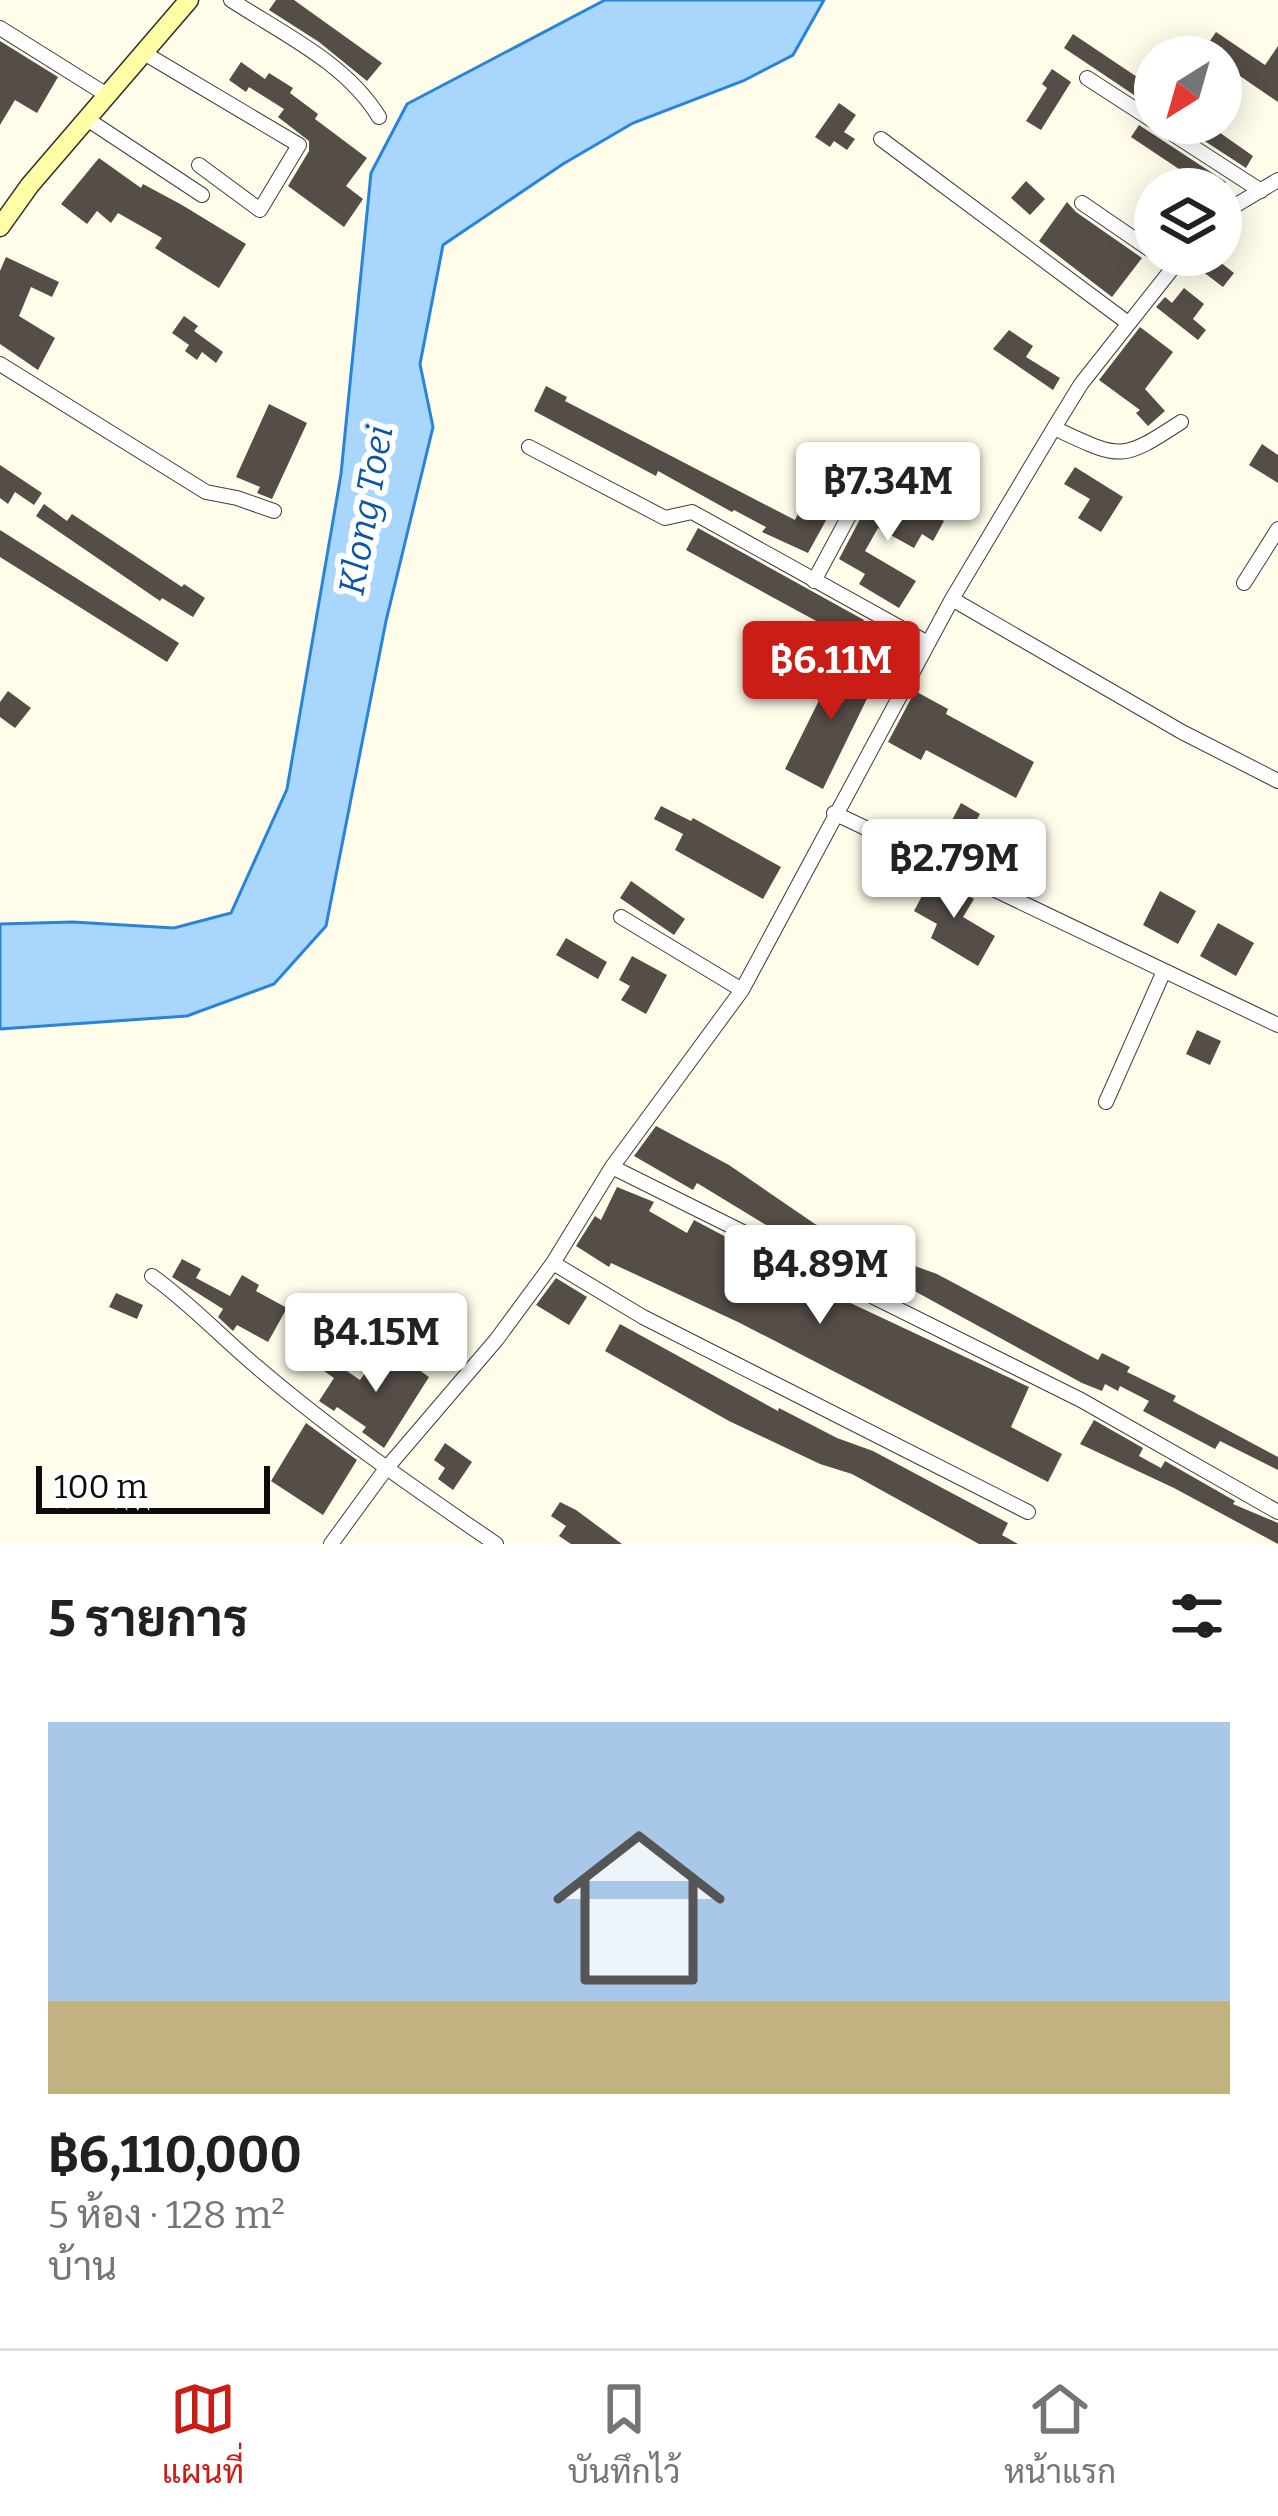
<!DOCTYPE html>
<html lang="th">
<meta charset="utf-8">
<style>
:root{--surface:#fff;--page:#f2f2f2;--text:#202124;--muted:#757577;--line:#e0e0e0;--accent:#c91d16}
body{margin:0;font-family:Bitter,Sarabun,serif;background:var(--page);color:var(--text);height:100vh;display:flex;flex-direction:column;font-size:45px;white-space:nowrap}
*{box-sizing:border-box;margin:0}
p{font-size:39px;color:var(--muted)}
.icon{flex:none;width:66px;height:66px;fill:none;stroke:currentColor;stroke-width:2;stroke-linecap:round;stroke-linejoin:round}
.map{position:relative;height:1544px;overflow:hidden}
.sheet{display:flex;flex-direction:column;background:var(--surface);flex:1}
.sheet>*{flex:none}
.needle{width:78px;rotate:217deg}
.fabs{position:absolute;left:1134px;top:36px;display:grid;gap:24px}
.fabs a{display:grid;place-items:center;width:108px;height:108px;border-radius:50%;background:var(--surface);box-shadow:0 6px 30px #0003;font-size:60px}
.scale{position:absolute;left:36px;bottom:30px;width:234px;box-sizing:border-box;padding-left:12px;border:6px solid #0b0b0b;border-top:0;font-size:33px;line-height:42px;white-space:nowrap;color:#0b0b0b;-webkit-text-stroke:9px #fff;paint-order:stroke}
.price{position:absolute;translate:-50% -102px;padding:0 27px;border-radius:12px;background:#fff;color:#222;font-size:39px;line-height:78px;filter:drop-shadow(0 3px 6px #0008)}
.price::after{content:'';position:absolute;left:50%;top:72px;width:36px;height:27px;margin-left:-18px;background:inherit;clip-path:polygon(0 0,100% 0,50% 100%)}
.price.selected{background:var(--accent);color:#fff}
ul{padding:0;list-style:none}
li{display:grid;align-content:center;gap:24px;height:636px;padding:0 48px}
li+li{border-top:3px solid var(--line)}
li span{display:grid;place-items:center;height:372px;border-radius:0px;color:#555}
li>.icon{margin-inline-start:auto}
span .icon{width:216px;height:216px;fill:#fffc;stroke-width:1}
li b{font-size:51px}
h2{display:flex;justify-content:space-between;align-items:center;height:144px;padding:0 48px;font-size:51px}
.tab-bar{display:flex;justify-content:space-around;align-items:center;height:168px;border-top:3px solid var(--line);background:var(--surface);font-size:33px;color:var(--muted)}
.tab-bar a{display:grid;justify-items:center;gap:6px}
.tab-bar .selected{color:var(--accent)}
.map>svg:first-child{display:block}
</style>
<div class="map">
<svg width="1278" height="1544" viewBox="0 0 1278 1544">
<rect width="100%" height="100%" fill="#fffdea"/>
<!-- water -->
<path fill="#a8d6fd" stroke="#2884db" stroke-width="3" d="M605,0H824L793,55L743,81L633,123L563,164L443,245L420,364L433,427L386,621L326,926L274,984L187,1016L0,1029V924L73,922L174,928L231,913L287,789L341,474L371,173L407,104Z"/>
<!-- building -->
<path fill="#554d47" d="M276,0H294L382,63L367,81L319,42L269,10Z
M1216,32L1265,65L1278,46V102L1221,63V57L1203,51Z
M1073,34L1155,89V109L1064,48Z
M0,41L58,77L37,113L15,100L0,125Z
M241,62L265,79L269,73L293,88L290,93L318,114L315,119L367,158L346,186L363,199L344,227L288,186L309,151V141L278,117L284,109L249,87L246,92L229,80Z
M1052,69L1071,82L1041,130L1026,121L1047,88L1042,84Z
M839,103L856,115L844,132L855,139L847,150L834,141L830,147L815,137Z
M1177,123H1206L1253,156L1246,168Z
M1139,125L1226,182L1221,189H1209L1131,137Z
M99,158L141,188L143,184L182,205L246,244L219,288L155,248L162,238L118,213L111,223L97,211L87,224L61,204Z
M1026,181L1045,199L1030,215L1011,198Z
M1067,202L1076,212L1142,258L1112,297L1039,241Z
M1201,255H1211L1234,273L1223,287L1194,265Z
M6,257L59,282L52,297L31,287L19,316L55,338L38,370L0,344V271Z
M1184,288L1204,304L1193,319L1206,330L1198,340L1156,307L1165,297L1172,303Z
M184,316L198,326L194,331L223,352L216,363L202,352L197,360L185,351L189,345L172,333Z
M1140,327L1173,352L1145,389L1165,411L1148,426L1136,413L1140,410L1099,380Z
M1009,330L1033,346L1026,357L1060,378L1053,390L993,349Z
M546,386L567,397L565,401L795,520L824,460L851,475L808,553L762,532L766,527L734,510L732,512L658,471L656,476L534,411Z
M269,404L307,423L272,499L257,493L260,487L236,477Z
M1262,444L1278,455V483L1249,465Z
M0,465L42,493L34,505L15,492L8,504L0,498Z
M1075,467L1123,497L1101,532L1078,518L1090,499L1064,484Z
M871,489L901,506L905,500L944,521L933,541L922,534L914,548L878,528L865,551L916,581L899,608L859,584L865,574L839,559L868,504Z
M44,504L67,521L72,514L182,587L184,584L205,598L193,617L162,598L160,601L36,516Z
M698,528L864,620L853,641L686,550Z
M0,530L179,643L167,662L0,557Z
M840,658L878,676L823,789L785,769Z
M8,691L31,708L15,728L0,717V702Z
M915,691L948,709L946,714L1034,762L1016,798L926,750L921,760L888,742Z
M961,803L980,814L960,851L941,841Z
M661,806L691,821L693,818L781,867L763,899L675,850L683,834L654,819Z
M932,877L974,899L963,917L995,936L978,966L931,938L937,924L914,911Z
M631,881L685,919L674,935L620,898Z
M1160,891L1196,911L1178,944L1143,925Z
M1218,923L1254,943L1236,976L1200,956Z
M566,938L607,962L598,979L556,955Z
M632,956L667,975L646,1014L621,1000L630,986L619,980Z
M1197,1030L1221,1041L1210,1065L1186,1054Z
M656,1126L729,1165L815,1224L876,1252L937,1274L1098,1360L1102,1353L1130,1367L1127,1372L1176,1396L1173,1401L1278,1457V1470L1220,1441L1215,1449L1143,1411L1149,1401L1120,1386L1118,1391L1105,1384L1102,1391L1082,1383L909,1288L906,1294L784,1236L697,1183L693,1190L634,1156Z
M617,1187L654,1202L649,1211L687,1233L694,1220L842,1299L1029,1387L1011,1427L1062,1454L1048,1482L740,1323L611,1263L609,1267L576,1246L595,1216L601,1220Z
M182,1259L201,1269L196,1278L230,1296L242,1275L259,1285L256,1291L287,1308L268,1342L237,1325L233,1331L218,1317L223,1309L172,1277Z
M556,1278L587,1297L569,1325L536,1305Z
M116,1293L143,1305L137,1319L109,1307Z
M620,1324L778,1411L779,1408L837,1438L873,1451L1008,1523L1002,1535L1018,1544H979L852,1474L820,1464L729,1421L605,1351Z
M391,1350L429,1377L384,1448L362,1432L366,1427L337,1407L334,1411L319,1401L334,1378L324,1371L331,1360L360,1380L365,1373L372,1378Z
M1094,1420L1143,1448L1139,1456L1161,1468L1165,1461L1235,1501L1233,1504L1278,1523V1544L1174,1488L1080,1444Z
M306,1423L357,1460L323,1515L271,1481Z
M445,1443L472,1462L453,1490L438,1479L445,1468L434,1460Z
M560,1502L576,1510L622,1544H571L559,1536L566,1526L551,1516Z"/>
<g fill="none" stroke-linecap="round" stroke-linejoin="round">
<!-- street casing -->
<g stroke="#3e3e3e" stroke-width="16">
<path id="street" d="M231,0C283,34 346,63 379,117
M0,28L107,95
M144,53L299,145L260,210L199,165
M1087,78L1155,122
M87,119L202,195
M1156,123L1261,191
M881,139L1128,323
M1082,203L1155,253
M1221,214L1278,180
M0,364L206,492L237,498L274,511
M1054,428C1121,459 1120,462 1181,422
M529,447L665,518L692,512L928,643
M814,581L858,499
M1244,583L1278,529
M952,599L1182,732L1278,781
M834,813L1278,1025
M621,917L742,990
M1106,1102L1164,971
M612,1167L1081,1400L1278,1512
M553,1263L643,1317L1028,1512
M152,1276C191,1304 221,1337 257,1367C333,1432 414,1488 496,1544
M331,1544L385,1470L497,1339L553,1263L612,1167L742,990L952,599L1054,428L1081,384L1183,255"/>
</g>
<!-- secondary casing -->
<g stroke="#2d2d2d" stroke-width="21">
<path id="secondary" d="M0,227L30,185L189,0"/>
</g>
<!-- street -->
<use href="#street" stroke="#fff" stroke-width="14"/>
<!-- secondary -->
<use href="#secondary" stroke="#fffda5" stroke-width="18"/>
</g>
<g text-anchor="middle" stroke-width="12" stroke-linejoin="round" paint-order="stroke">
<!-- water labels -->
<g font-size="36" font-style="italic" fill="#0955a9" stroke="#fff">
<text transform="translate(365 510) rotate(-80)" y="13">Klong Toei</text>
</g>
</g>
</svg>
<div class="fabs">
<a><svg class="needle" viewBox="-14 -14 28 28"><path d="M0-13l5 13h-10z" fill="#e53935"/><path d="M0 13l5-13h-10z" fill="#757577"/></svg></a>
<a><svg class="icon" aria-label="layers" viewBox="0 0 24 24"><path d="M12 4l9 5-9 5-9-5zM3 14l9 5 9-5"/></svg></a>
</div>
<div class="scale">100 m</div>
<b class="price" style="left:888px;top:544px">฿7.34M</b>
<b class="price selected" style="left:831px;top:723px">฿6.11M</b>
<b class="price" style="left:954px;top:921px">฿2.79M</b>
<b class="price" style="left:820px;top:1327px">฿4.89M</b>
<b class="price" style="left:376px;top:1395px">฿4.15M</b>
</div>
<section class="sheet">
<h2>5 รายการ<svg class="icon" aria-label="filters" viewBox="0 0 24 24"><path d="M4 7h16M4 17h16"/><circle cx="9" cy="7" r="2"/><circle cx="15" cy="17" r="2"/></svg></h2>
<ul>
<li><span style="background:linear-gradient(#a9c7e8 75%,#c2b280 0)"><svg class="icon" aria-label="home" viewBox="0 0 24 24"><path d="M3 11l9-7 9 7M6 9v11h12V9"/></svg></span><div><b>฿6,110,000</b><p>5 ห้อง · 128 m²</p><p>บ้าน</p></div></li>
</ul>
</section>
<nav class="tab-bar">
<a class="selected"><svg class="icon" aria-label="map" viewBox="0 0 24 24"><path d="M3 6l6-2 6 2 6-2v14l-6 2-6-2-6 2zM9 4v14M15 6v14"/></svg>แผนที่</a>
<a><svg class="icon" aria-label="saved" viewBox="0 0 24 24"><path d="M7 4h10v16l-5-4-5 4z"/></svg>บันทึกไว้</a>
<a><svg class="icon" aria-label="home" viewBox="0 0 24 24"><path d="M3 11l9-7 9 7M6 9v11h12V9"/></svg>หน้าแรก</a>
</nav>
